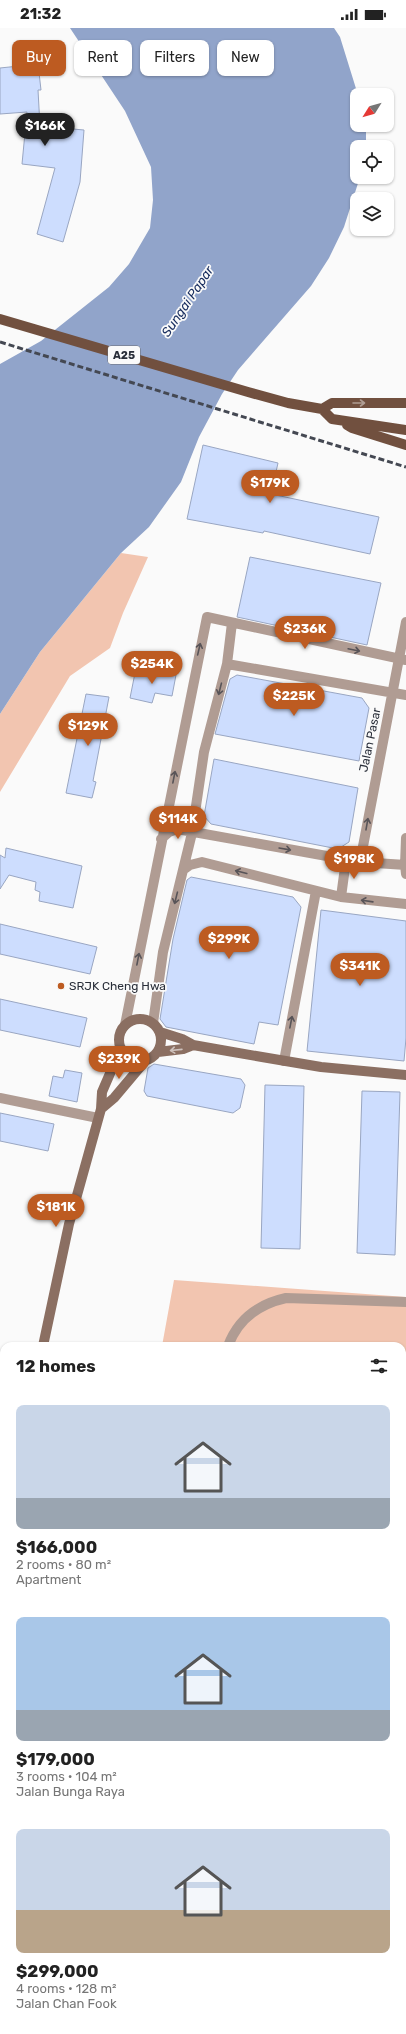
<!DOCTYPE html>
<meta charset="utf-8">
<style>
:root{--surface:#fff;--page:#f6f6f6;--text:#222;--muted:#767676;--accent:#bd5b21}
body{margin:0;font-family:Rubik,sans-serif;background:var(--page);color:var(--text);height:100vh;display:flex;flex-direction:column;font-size:15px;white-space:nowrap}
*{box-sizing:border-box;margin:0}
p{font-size:13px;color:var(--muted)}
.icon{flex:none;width:22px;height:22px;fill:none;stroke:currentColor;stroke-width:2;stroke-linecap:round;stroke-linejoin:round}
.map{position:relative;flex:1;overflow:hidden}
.side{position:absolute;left:0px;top:1314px;width:406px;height:692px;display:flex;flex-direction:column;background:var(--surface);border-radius:12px 12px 0 0;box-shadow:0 1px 3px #0004}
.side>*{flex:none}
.hud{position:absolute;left:12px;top:12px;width:382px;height:36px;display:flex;gap:8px}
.needle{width:26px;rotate:233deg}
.buttons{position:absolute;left:350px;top:60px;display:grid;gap:8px}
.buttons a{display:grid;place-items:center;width:44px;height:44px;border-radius:8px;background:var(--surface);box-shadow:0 1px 3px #0004;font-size:20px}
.price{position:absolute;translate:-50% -34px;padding:0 9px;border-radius:14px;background:var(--accent);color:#fff;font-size:13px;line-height:26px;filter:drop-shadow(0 1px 2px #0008)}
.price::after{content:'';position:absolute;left:50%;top:24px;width:12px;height:9px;margin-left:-6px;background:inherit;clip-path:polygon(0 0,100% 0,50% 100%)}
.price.on{background:#222;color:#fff}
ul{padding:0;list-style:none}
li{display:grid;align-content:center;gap:8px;height:212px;padding:0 16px}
li span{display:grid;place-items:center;height:124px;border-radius:8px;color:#555}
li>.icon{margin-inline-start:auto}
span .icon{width:72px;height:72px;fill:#fffc;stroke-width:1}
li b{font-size:17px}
h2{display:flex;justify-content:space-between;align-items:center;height:48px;padding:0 16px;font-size:17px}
.tag{padding:0 14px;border-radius:8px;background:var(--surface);box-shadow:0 1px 3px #0004;font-size:14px;line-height:36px}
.tag.on{background:var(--accent);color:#fff}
.status{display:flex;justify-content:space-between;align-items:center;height:28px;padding:0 20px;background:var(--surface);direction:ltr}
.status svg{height:11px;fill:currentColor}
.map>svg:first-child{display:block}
</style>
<div class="status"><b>21:32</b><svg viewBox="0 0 49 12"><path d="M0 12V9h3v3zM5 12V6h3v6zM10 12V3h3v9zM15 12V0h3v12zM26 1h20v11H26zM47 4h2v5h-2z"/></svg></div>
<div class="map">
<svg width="406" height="2006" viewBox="0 0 406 2006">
<rect width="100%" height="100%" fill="#fafafa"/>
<!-- green -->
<path fill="#f2c5b0" d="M121,525L148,529L123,585L110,620L70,648L0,764V686L40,624Z
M174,1252L406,1269V1531H402V1318H162Z"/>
<!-- water -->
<path fill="#91a4ca" d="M70,0H334L340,9L358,67L357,97H366V119H357V149H360L344,199L329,230L311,258L238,342L222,366L199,409L181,454L149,499L121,525L40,624L0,686V336L41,313L109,259L129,236L150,200L153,172L151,139L125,83Z"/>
<!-- building -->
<path fill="#cdddfe" stroke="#99a6c2" d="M38,36L41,62H38L40,98L84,102L80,154L63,214L37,206L55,140L22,136L27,84L0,86V40Z
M203,417L278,435L271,466L379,489L370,526L264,503L263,505L187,491Z
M250,529L381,555L367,617L237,589Z
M136,640L176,647L172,668L155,665L152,675L130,670Z
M237,647L362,670L369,680L359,733L215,706L230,651Z
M86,666L109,669L93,753L96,754L92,770L66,765Z
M214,731L358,760L349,814L338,821L211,796L204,788Z
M6,820L82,838L73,880L39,873L40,864L35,862L36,854L9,847L0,861V827L5,830Z
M191,849L293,869L301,879L278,997L259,994L254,1016L166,999L160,991L173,911L187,852Z
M321,882L406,893V1010L404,1033L307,1023Z
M0,896L97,919L90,946L0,926Z
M0,971L87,990L80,1019L0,1002Z
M154,1036L241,1051L245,1057L240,1080L233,1085L147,1068L144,1063L148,1040Z
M65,1042L82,1045L77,1074L49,1068L53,1048L63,1050Z
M265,1057L304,1058L300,1221L261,1220Z
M362,1063L400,1064L395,1227L357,1225Z
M0,1085L54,1096L48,1123L0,1113Z"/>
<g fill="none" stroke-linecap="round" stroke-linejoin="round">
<!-- pedestrian -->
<path stroke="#b09c93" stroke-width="10" d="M228,1318C238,1291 259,1276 286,1270L406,1274
M402,1500H406
M402,1511L406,1515"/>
<!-- minor -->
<path stroke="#b09c93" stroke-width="10" d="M227,636L406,667
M406,810L405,837L406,846
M161,811L169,804L177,801L360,834L406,837
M360,834L406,594
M183,842L190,837L202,834L341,869L406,876
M341,869L346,832
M153,995L163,924L192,805L204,724L227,636L232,595
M125,997L207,589L406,632
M284,1033L316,863
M0,1070L98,1090
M0,1482L4,1483
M0,1575L4,1558
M0,1727L4,1730
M402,1942L406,1943
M0,1974L4,1987
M11,2002L13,2006
M38,2006L42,2002
M233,2006L236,2002"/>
<!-- secondary -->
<path stroke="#8b6f62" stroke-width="10" d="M119 1012a21 21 0 1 1 42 0a21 21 0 1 1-42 0Z
M160,1004L182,1011L193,1017L262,1029L321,1039L406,1047
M158,1024L183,1021L193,1017
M101,1081L114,1070L146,1032
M43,1318L69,1196L101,1081L102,1064L121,1020
M402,1734H406"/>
<!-- primary -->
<path stroke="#71503f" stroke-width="10" d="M0,291L248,364L288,375L322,381L332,391L406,402
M322,381L332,375H406
M347,397L352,400L406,417"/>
<!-- rail -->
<path stroke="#444852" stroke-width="3" stroke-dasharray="6 3" stroke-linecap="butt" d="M0,314L406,439"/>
</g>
<!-- one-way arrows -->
<defs><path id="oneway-shaft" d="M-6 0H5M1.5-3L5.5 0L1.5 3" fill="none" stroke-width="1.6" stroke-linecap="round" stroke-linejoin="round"/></defs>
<use stroke="#af9c93" href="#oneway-shaft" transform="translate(359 375)"/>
<g stroke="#585458">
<use href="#oneway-shaft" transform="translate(199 621) rotate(-77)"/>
<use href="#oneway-shaft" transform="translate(354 622) rotate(12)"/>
<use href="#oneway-shaft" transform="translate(220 661) rotate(104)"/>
<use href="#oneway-shaft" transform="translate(174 749) rotate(-79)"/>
<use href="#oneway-shaft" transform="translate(367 796) rotate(-80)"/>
<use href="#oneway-shaft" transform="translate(285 821) rotate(10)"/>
<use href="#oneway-shaft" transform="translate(241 844) rotate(-166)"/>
<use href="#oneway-shaft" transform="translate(176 870) rotate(104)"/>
<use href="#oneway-shaft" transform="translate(367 873) rotate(-172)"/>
<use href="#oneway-shaft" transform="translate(138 931) rotate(-79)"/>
<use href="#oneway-shaft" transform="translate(291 994) rotate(-79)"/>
</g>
<use stroke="#cec2bd" href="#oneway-shaft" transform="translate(176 1022) rotate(174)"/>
<!-- markers -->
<circle fill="#bd5b21" stroke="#fafafa" stroke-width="1.5" cx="61" cy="958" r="4"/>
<g text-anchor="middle" stroke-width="3.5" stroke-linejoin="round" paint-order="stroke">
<!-- shield labels -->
<rect fill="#fafafa" stroke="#686b73" stroke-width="1" x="108" y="318" width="32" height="18" rx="3"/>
<g font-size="11" font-weight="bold" fill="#292e39">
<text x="124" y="331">A25</text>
</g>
<!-- street labels -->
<g font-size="12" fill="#292e39" stroke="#fafafa">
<text transform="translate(370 712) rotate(-78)" y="4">Jalan Pasar</text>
</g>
<!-- poi labels -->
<g font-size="12" fill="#292e39" stroke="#fafafa" text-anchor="start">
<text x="69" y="962">SRJK Cheng Hwa</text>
</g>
<!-- water labels -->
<g font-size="13" font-style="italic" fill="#1b3061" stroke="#fafafa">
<text transform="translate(187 273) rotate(-56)" y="5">Sungai Papar</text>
</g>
</g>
</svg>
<div class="buttons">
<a><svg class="needle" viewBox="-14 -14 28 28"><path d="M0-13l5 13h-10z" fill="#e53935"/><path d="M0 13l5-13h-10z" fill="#767676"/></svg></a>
<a><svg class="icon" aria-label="locate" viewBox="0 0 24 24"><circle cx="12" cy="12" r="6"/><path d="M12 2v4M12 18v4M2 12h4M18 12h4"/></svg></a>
<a><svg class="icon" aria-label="layers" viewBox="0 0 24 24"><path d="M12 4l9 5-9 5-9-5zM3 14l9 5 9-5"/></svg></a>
</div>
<b class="price on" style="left:45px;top:119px">$166K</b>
<b class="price" style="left:270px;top:476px">$179K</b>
<b class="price" style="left:305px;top:622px">$236K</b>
<b class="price" style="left:152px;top:657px">$254K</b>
<b class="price" style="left:294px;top:689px">$225K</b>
<b class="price" style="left:88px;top:719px">$129K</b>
<b class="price" style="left:178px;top:812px">$114K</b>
<b class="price" style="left:354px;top:852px">$198K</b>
<b class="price" style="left:229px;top:932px">$299K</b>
<b class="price" style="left:360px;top:959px">$341K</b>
<b class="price" style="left:119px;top:1052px">$239K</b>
<b class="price" style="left:56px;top:1200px">$181K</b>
<div class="hud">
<a class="tag on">Buy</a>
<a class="tag">Rent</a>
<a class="tag">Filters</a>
<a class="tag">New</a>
</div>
<section class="side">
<h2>12 homes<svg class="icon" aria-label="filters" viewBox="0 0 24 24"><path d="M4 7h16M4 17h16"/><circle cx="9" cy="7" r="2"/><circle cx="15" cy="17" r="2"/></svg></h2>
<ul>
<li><span style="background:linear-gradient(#c9d6e8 75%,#9aa5b1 0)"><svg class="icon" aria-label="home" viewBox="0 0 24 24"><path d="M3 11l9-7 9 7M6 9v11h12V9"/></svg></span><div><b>$166,000</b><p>2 rooms · 80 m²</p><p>Apartment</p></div></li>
<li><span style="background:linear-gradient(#a9c7e8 75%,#9aa5b1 0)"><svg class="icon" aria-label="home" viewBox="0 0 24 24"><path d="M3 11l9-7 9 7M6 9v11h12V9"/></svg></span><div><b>$179,000</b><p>3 rooms · 104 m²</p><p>Jalan Bunga Raya</p></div></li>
<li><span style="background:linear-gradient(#c9d6e8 65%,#b9a48a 0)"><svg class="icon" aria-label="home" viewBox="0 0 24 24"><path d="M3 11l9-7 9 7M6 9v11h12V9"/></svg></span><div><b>$299,000</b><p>4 rooms · 128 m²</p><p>Jalan Chan Fook</p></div></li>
</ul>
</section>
</div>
